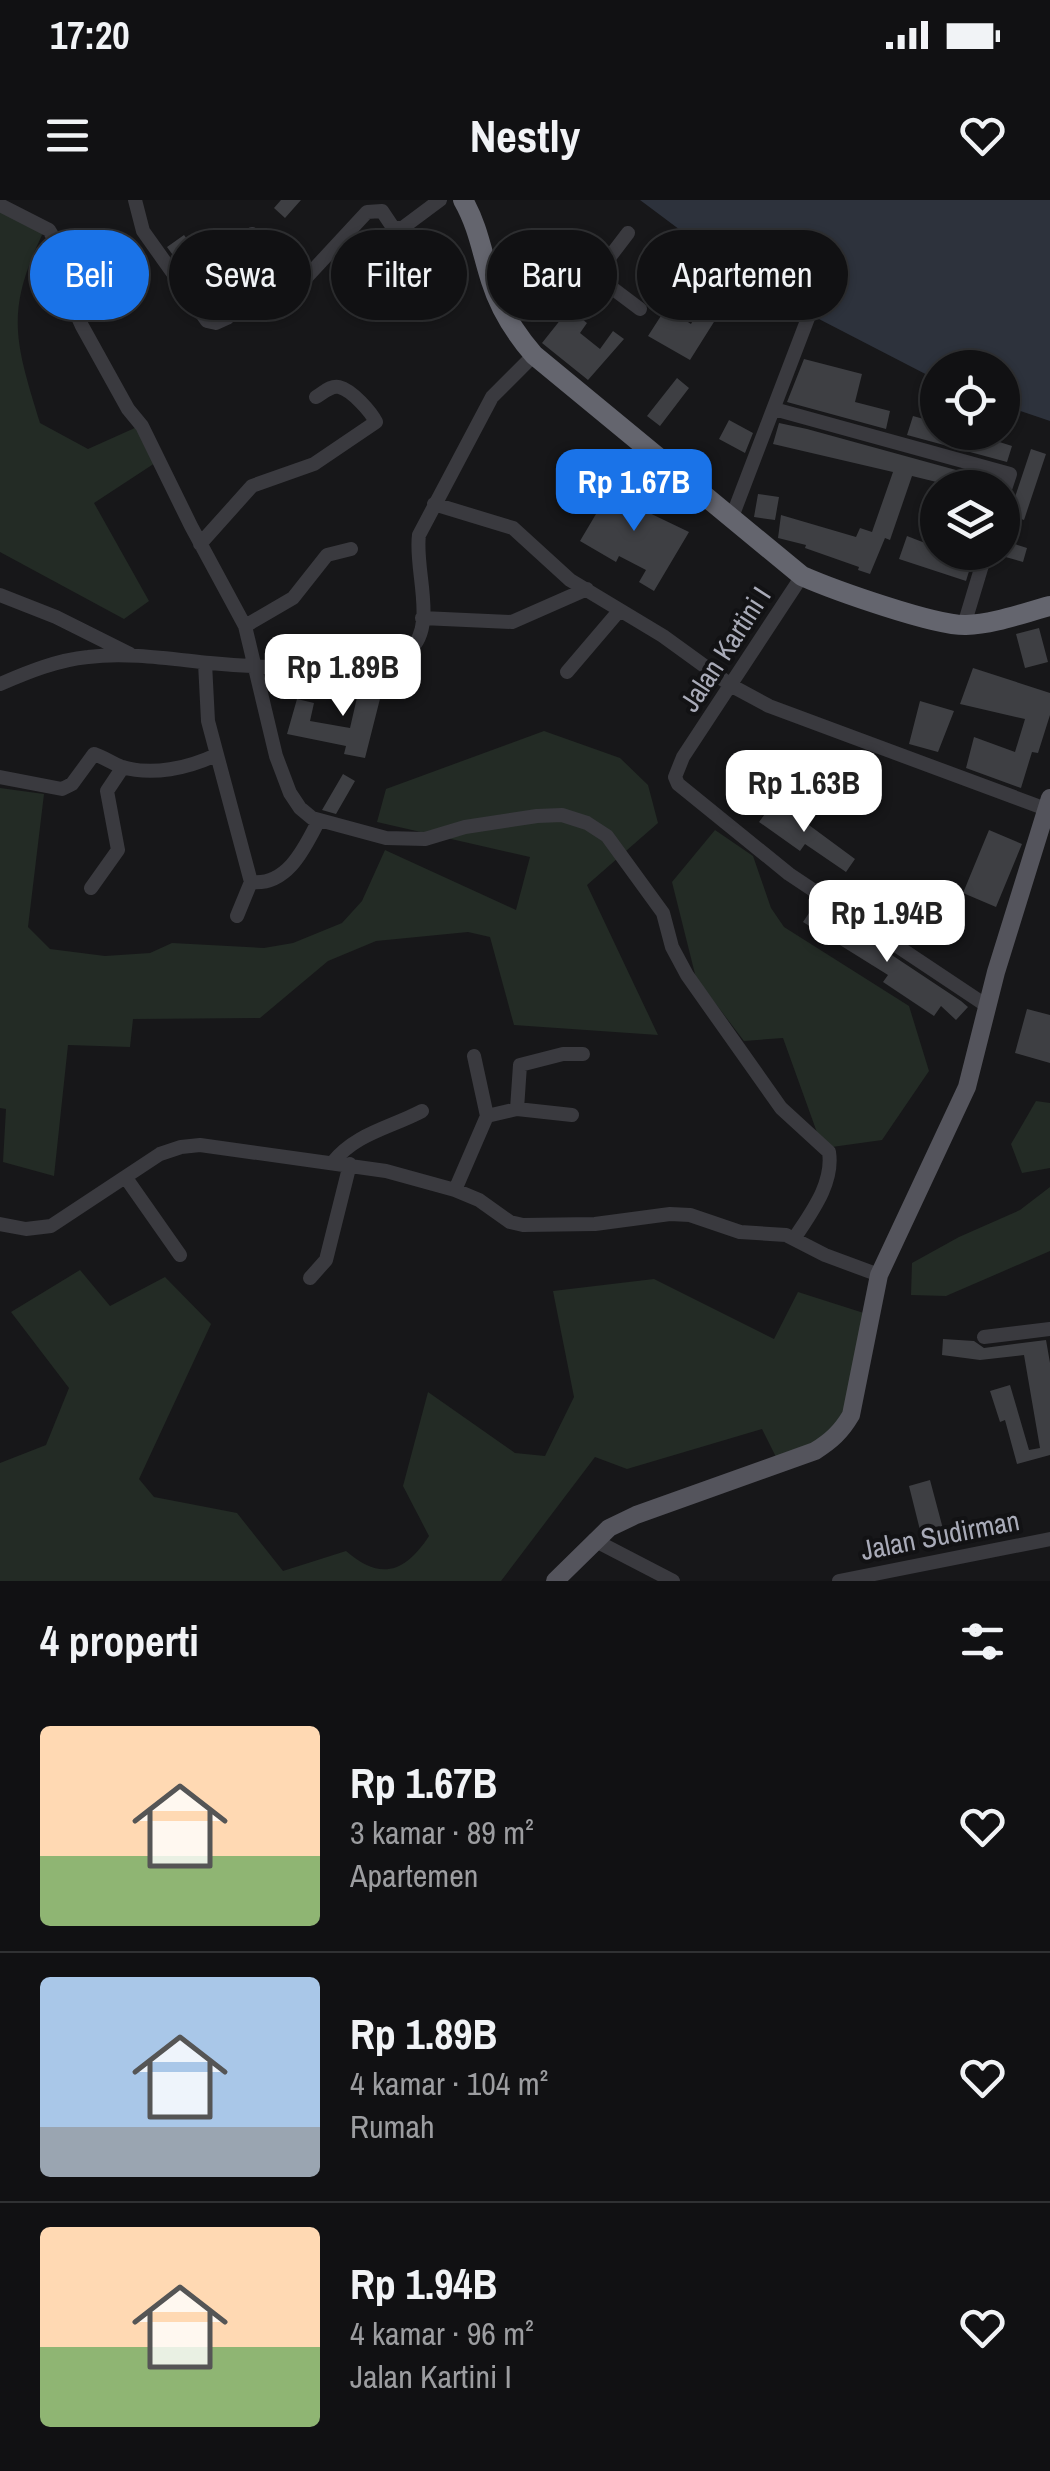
<!DOCTYPE html>
<html lang="id">
<meta charset="utf-8">
<style>
:root{--surface:#111113;--page:#1e1f21;--text:#f1f3f6;--muted:#9c9da0;--line:#303133;--accent:#1a73e8}
body{margin:0;font-family:"Archivo Narrow",sans-serif;background:var(--page);color:var(--text);height:100vh;display:flex;flex-direction:column;font-size:38px;white-space:nowrap}
*{box-sizing:border-box;margin:0}
p{font-size:32px;color:var(--muted)}
.icon{flex:none;width:55px;height:55px;fill:none;stroke:currentColor;stroke-width:2;stroke-linecap:round;stroke-linejoin:round}
.map{position:relative;height:1381px;overflow:hidden}
.panel{display:flex;flex-direction:column;background:var(--surface);flex:1}
.panel>*{flex:none}
.banner{position:absolute;left:30px;top:30px;width:990px;height:90px;display:flex;gap:20px}
.fabs{position:absolute;left:920px;top:150px;display:grid;gap:20px}
.fabs a{display:grid;place-items:center;width:100px;height:100px;border-radius:50%;background:var(--surface);box-shadow:0 2px 8px #0004,0 0 0 2px var(--line);font-size:50px}
.price{position:absolute;translate:-50% -85px;padding:0 22px;border-radius:20px;background:#fff;color:#222;font-size:32px;line-height:65px;filter:drop-shadow(0 2px 5px #0008)}
.price::after{content:'';position:absolute;left:50%;top:60px;width:30px;height:22px;margin-left:-15px;background:inherit;clip-path:polygon(0 0,100% 0,50% 100%)}
.price.selected{background:var(--accent);color:#fff}
ul{padding:0;list-style:none}
li{display:flex;align-items:center;gap:30px;height:250px;padding:0 40px}
li+li{border-top:2px solid var(--line)}
li span{display:grid;place-items:center;flex:none;width:280px;height:200px;border-radius:10px;color:#555}
li>.icon{margin-inline-start:auto}
span .icon{width:120px;height:120px;fill:#fffc;stroke-width:1}
li b{font-size:42px}
h2{display:flex;justify-content:space-between;align-items:center;height:120px;padding:0 40px;font-size:42px}
.chip{padding:0 35px;border-radius:45px;background:var(--surface);box-shadow:0 2px 8px #0004,0 0 0 2px var(--line);font-size:35px;line-height:90px}
.chip.selected{background:var(--accent);color:#fff}
.status{display:flex;justify-content:space-between;align-items:center;height:70px;padding:0 50px;background:var(--surface);direction:ltr}
.status svg{height:28px;fill:currentColor}
header{display:flex;justify-content:space-between;align-items:center;height:130px;padding:0 40px;background:var(--surface);font-size:45px;font-weight:700}
.map>svg:first-child{display:block}
</style>
<div class="status"><b>17:20</b><svg viewBox="0 0 49 12"><path d="M0 12V9h3v3zM5 12V6h3v6zM10 12V3h3v9zM15 12V0h3v12zM26 1h20v11H26zM47 4h2v5h-2z"/></svg></div>
<header><svg class="icon" aria-label="menu" viewBox="0 0 24 24"><path d="M4 6h16M4 12h16M4 18h16"/></svg>Nestly<svg class="icon" aria-label="heart" viewBox="0 0 24 24"><path d="M12 20l-8-8c-3-5 5-10 8-4 3-6 11-1 8 4z"/></svg></header>
<div class="map">
<svg width="1050" height="1381" viewBox="0 0 1050 1381">
<rect width="100%" height="100%" fill="#171719"/>
<!-- green -->
<path fill="#232b25" d="M0,9L45,29C5,110 14,139 40,223L88,249L137,227L155,263L94,303L149,401L124,419L0,352Z
M544,531L620,558L648,585L658,623L587,685L658,835L514,825L490,737L468,732L376,741L328,761L260,818L133,819L130,847L68,845L54,976L3,962L6,909L0,908V588L44,594L28,727L50,749L105,756L150,753L172,743L264,748L293,743L342,723L362,701L385,650L516,710L530,657L377,622L386,589Z
M715,630L753,656L771,708L784,727L909,806L929,871L882,940L832,947L819,938L783,838L744,841L696,778L672,682Z
M1036,901L1050,903V968L1022,973L1011,944Z
M1050,987V1051L946,1096L911,1095L912,1063L959,1037L1020,1010Z
M80,1070L110,1106L165,1077L211,1124L139,1279L154,1297L237,1313L283,1371L346,1351C380,1381 405,1373 429,1336L403,1286L428,1192L515,1253L545,1256L574,1197L553,1091L654,1079L774,1139L798,1092L870,1115L844,1227L780,1265L762,1229L627,1269L595,1257L501,1381H0V1263L46,1245L69,1188L11,1112Z"/>
<!-- water -->
<path fill="#2d323c" d="M640,0H1050V221L1003,205L1002,168H938L937,180L786,102L739,74Z"/>
<!-- building -->
<path fill="#3e3f43" d="M281,0H301L285,18L274,8Z
M184,35L208,67L191,80L167,47Z
M679,57L690,67L654,108L643,98Z
M705,97L724,106L690,160L648,136L666,108L691,124Z
M569,109L587,123L580,133L600,149L613,131L624,139L588,180L542,143Z
M804,159L862,174L855,202L890,211L886,229L787,202Z
M677,178L689,188L660,226L647,216Z
M913,216L938,223V232H968L1012,246L1007,262L907,235Z
M729,220L753,233L745,253L719,239Z
M779,223L807,229L996,281L994,288H961L912,276L890,340L885,338L870,374L858,370L859,367L805,348L806,345L778,338L781,315L856,337L860,328L872,332L893,272L773,244Z
M1031,249L1046,254L1024,320L1009,315Z
M630,276L650,289L639,308L689,332L654,391L639,382L646,370L619,356L616,362L580,341L596,314L592,311L600,297L612,304Z
M758,294L779,297L775,320L754,317Z
M907,336L938,348V352L964,357L965,352H975L966,381L899,359Z
M1002,340L1027,348L1023,362L1002,356Z
M1039,428L1048,462L1025,468L1016,434Z
M973,468L1050,493V515L1038,553L1032,552L1021,588L966,568L974,537L1015,552L1025,519L960,504Z
M352,474L384,483L365,558L344,554L346,546L287,534L297,499L314,503L310,521L350,528L358,493L347,489Z
M920,501L954,511L938,552L909,544Z
M343,574L355,581L336,614L322,610Z
M775,600L855,659L846,672L805,644L800,651L759,622Z
M989,630L1022,644L996,707L963,693Z
M815,704L961,801L968,807L956,820L941,806L934,816L883,782L888,775L803,722Z
M1027,809L1050,815V863L1015,853Z
M943,1139L974,1141L984,1148L1046,1140L1050,1163V1255L1017,1264L1005,1220L1000,1222L990,1191L1010,1185L1029,1250L1040,1248L1024,1155L980,1160L942,1155Z
M930,1280L947,1344L925,1350L909,1286Z"/>
<g fill="none" stroke-linecap="round" stroke-linejoin="round">
<!-- minor -->
<path stroke="#3a3a3f" stroke-width="14" d="M135,0L143,31L207,121L216,123L227,118L283,68
M0,5L49,30L59,47L72,104L82,126L128,209L142,226L191,326L245,426L276,556L290,593L300,608L312,618L386,638L425,639L465,627L537,616L562,615L587,623L607,636L663,713L672,747L687,775L781,908L829,952C834,984 810,1014 794,1039
M252,34C267,50 282,75 304,80L367,12L382,11L392,26L401,29L440,0
M487,67L528,48H559L640,109
M596,75L628,33
M774,209L1010,274L1002,298
M434,304L513,328L570,380L663,436L732,486L769,506L1046,609
M732,317L808,118
M200,344L252,286L314,264L376,222C371,212 352,190 339,187C331,185 323,193 316,197
M802,376L683,557L675,577L678,584L789,674L987,806
M0,395L56,417L130,454
M422,418L512,422L587,389
M964,425L986,352
M245,426L293,398L327,355L351,349
M205,463L208,521L251,682C288,686 305,647 319,620
M567,472L619,411
M0,484C28,472 57,460 88,457C128,452 171,459 210,463C273,469 349,471 409,451C438,426 414,370 419,335L492,197L534,155
M0,577L62,589L72,584L94,554C103,557 112,563 122,567C153,576 188,568 216,555
M91,688L118,650L107,591L123,567
M237,716L251,682
M474,856L487,916
M517,909L520,865L563,854H583
M332,963C356,933 390,928 422,911
M126,978L180,1055
M455,990L487,916L517,909L572,915
M0,1024L26,1029L51,1026L160,954L181,947L200,945L386,971L455,990L479,1000L510,1022L523,1025L595,1024L670,1014L690,1015L740,1032L786,1035L825,1055L879,1075
M310,1078L326,1060L350,964
M984,1137L1050,1129
M594,1340L673,1381
M839,1381L1050,1339"/>
<!-- major -->
<path stroke="#54545c" stroke-width="18" d="M555,1381L609,1328L636,1315L815,1251C831,1241 841,1232 851,1215L879,1075L967,887L996,772L1050,598"/>
<!-- highway -->
<path stroke="#64656e" stroke-width="20" d="M463,0C478,26 482,53 491,81C500,110 515,133 534,155L802,376C834,390 935,426 966,425C994,424 1023,413 1050,406"/>
</g>
<g text-anchor="middle" stroke-width="8" stroke-linejoin="round" paint-order="stroke">
<!-- street labels -->
<g font-size="28" fill="#a9abb8" stroke="#121214">
<text transform="translate(725 449) rotate(-57)" y="10">Jalan Kartini I</text>
<text transform="translate(940 1335) rotate(-11)" y="10">Jalan Sudirman</text>
</g>
</g>
</svg>
<div class="fabs">
<a><svg class="icon" aria-label="locate" viewBox="0 0 24 24"><circle cx="12" cy="12" r="6"/><path d="M12 2v4M12 18v4M2 12h4M18 12h4"/></svg></a>
<a><svg class="icon" aria-label="layers" viewBox="0 0 24 24"><path d="M12 4l9 5-9 5-9-5zM3 14l9 5 9-5"/></svg></a>
</div>
<b class="price selected" style="left:634px;top:334px">Rp 1.67B</b>
<b class="price" style="left:343px;top:519px">Rp 1.89B</b>
<b class="price" style="left:804px;top:635px">Rp 1.63B</b>
<b class="price" style="left:887px;top:765px">Rp 1.94B</b>
<div class="banner">
<a class="chip selected">Beli</a>
<a class="chip">Sewa</a>
<a class="chip">Filter</a>
<a class="chip">Baru</a>
<a class="chip">Apartemen</a>
</div>
</div>
<section class="panel">
<h2>4 properti<svg class="icon" aria-label="filters" viewBox="0 0 24 24"><path d="M4 7h16M4 17h16"/><circle cx="9" cy="7" r="2"/><circle cx="15" cy="17" r="2"/></svg></h2>
<ul>
<li><span style="background:linear-gradient(#ffd9b3 65%,#8fb573 0)"><svg class="icon" aria-label="home" viewBox="0 0 24 24"><path d="M3 11l9-7 9 7M6 9v11h12V9"/></svg></span><div><b>Rp 1.67B</b><p>3 kamar · 89 m²</p><p>Apartemen</p></div><svg class="icon" aria-label="heart" viewBox="0 0 24 24"><path d="M12 20l-8-8c-3-5 5-10 8-4 3-6 11-1 8 4z"/></svg></li>
<li><span style="background:linear-gradient(#a9c7e8 75%,#9aa5b1 0)"><svg class="icon" aria-label="home" viewBox="0 0 24 24"><path d="M3 11l9-7 9 7M6 9v11h12V9"/></svg></span><div><b>Rp 1.89B</b><p>4 kamar · 104 m²</p><p>Rumah</p></div><svg class="icon" aria-label="heart" viewBox="0 0 24 24"><path d="M12 20l-8-8c-3-5 5-10 8-4 3-6 11-1 8 4z"/></svg></li>
<li><span style="background:linear-gradient(#ffd9b3 60%,#8fb573 0)"><svg class="icon" aria-label="home" viewBox="0 0 24 24"><path d="M3 11l9-7 9 7M6 9v11h12V9"/></svg></span><div><b>Rp 1.94B</b><p>4 kamar · 96 m²</p><p>Jalan Kartini I</p></div><svg class="icon" aria-label="heart" viewBox="0 0 24 24"><path d="M12 20l-8-8c-3-5 5-10 8-4 3-6 11-1 8 4z"/></svg></li>
</ul>
</section>
